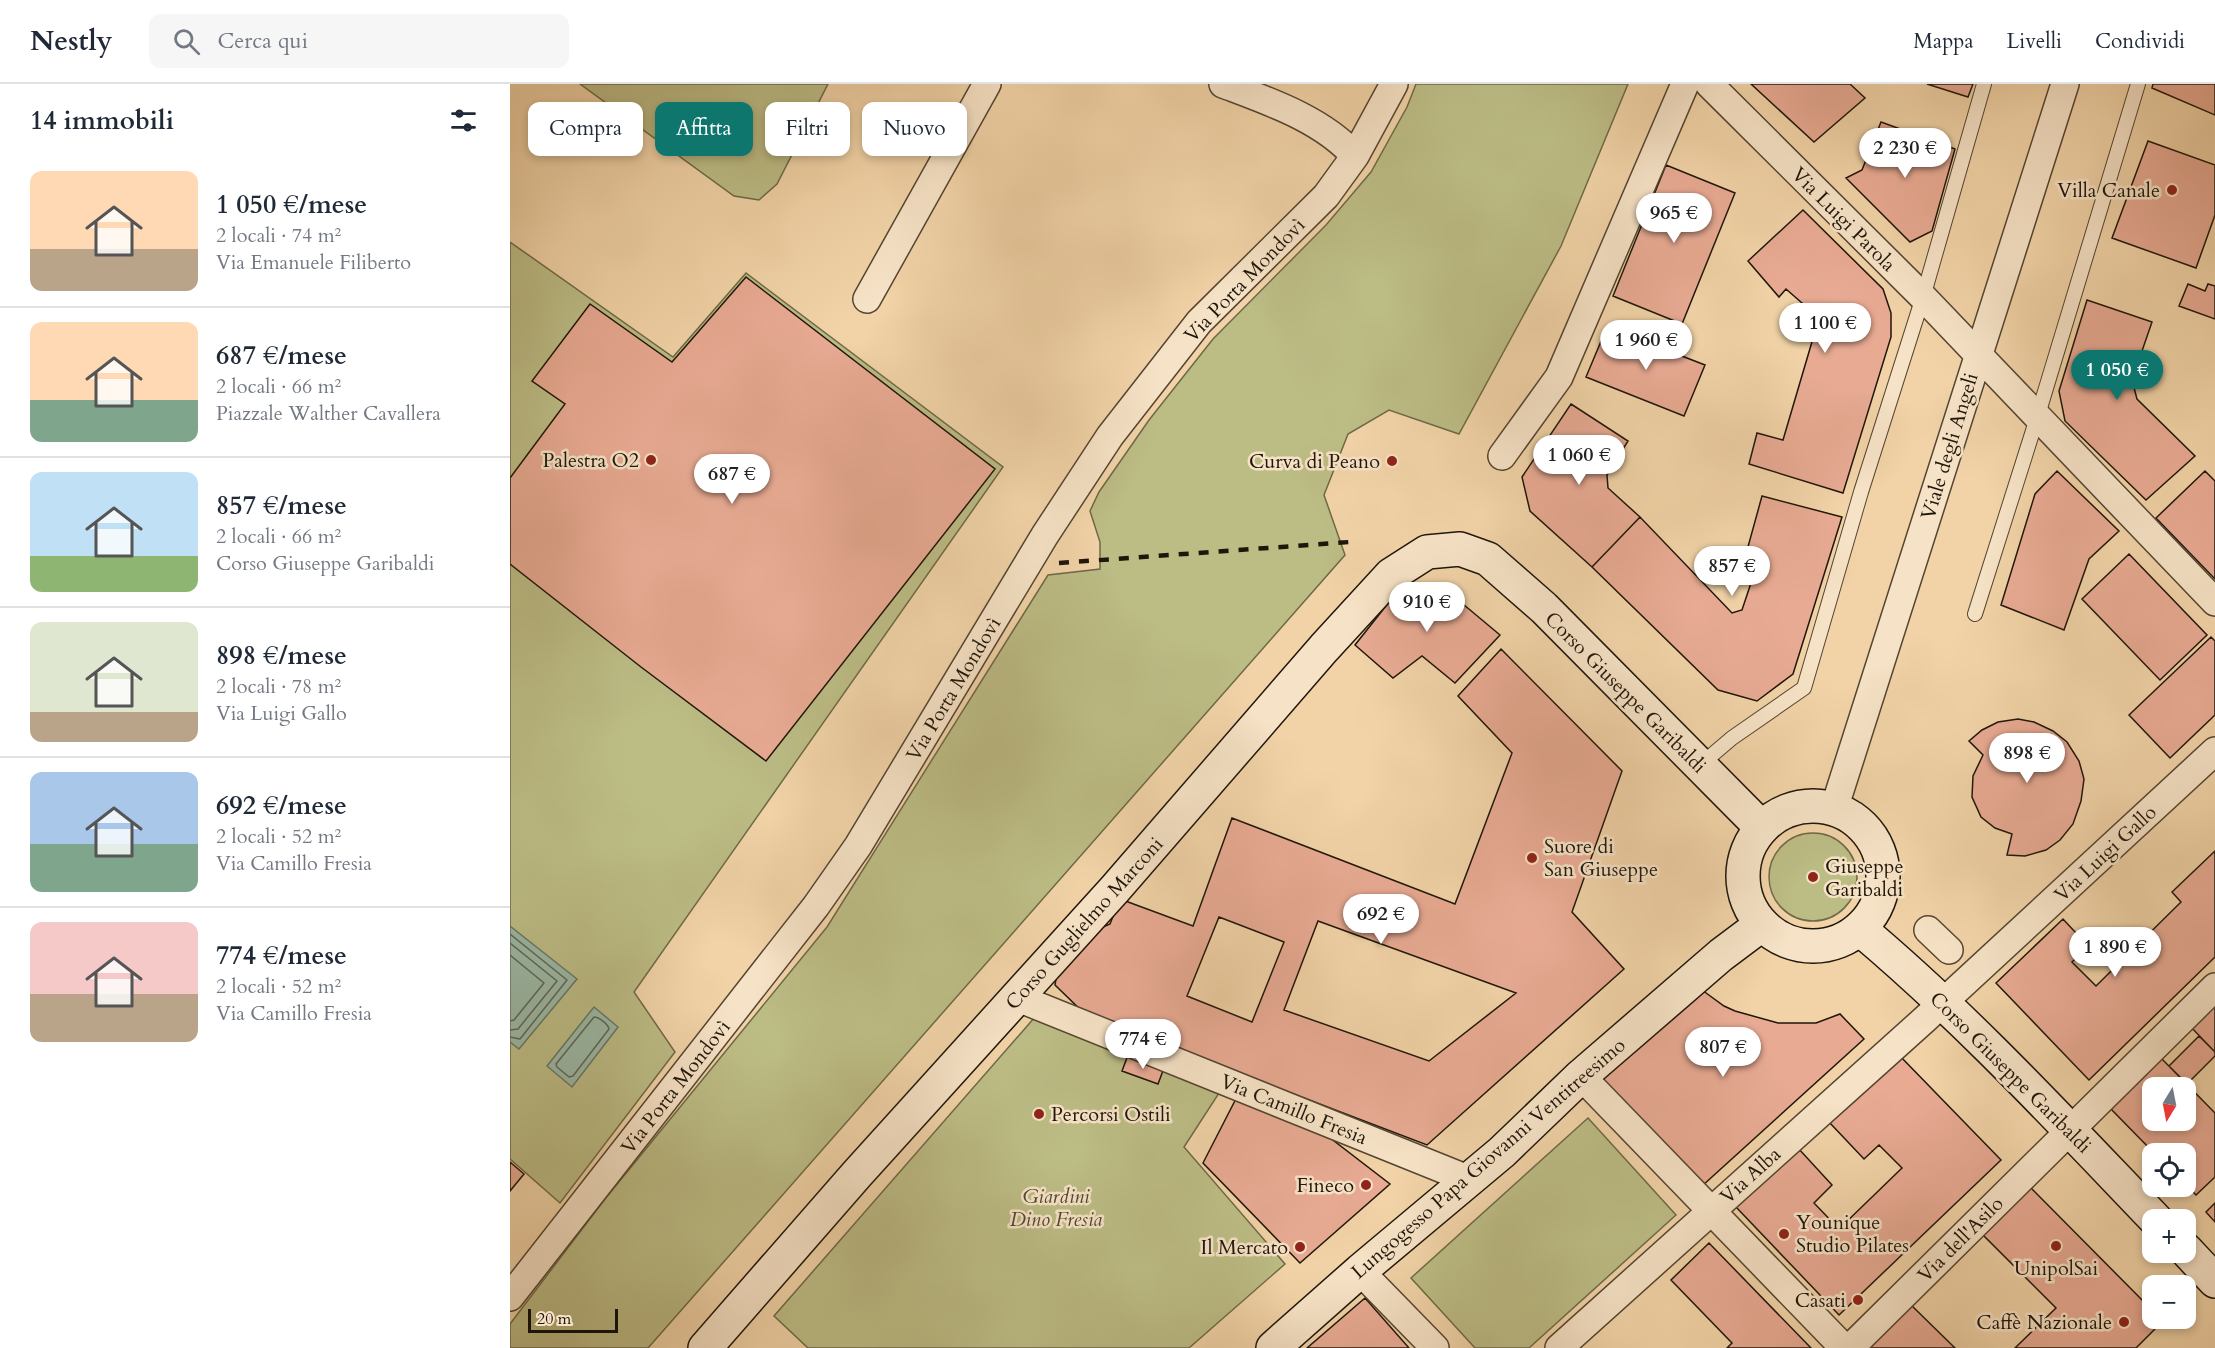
<!DOCTYPE html>
<html lang="it">
<meta charset="utf-8">
<style>
:root{--surface:#fff;--page:#f6f6f7;--text:#1f2937;--muted:#747a83;--line:#e0e1e3;--accent:#0f766e}
body{margin:0;font-family:Cardo,serif;background:var(--page);color:var(--text);height:100vh;display:flex;flex-direction:column;font-size:22px;white-space:nowrap}
*{box-sizing:border-box;margin:0}
p{font-size:20px;color:var(--muted)}
.icon{flex:none;width:33px;height:33px;fill:none;stroke:currentColor;stroke-width:2;stroke-linecap:round;stroke-linejoin:round}
.map{position:relative;flex:1;overflow:hidden}
.sheet{display:flex;flex-direction:column;background:var(--surface);width:510px}
.sheet>*{flex:none}
.top-card{position:absolute;left:18px;top:18px;width:570px;height:54px;display:flex;gap:12px}
.needle{width:39px;rotate:190deg}
.fabs{position:absolute;left:1632px;top:993px;display:grid;gap:12px}
.fabs a{display:grid;place-items:center;width:54px;height:54px;border-radius:12px;background:var(--surface);box-shadow:0 3px 9px #0003;font-size:30px}
.scale{position:absolute;left:18px;bottom:15px;width:90px;box-sizing:border-box;padding-left:6px;border:3px solid #1f160a;border-top:0;font-size:16px;line-height:21px;white-space:nowrap;color:#1f160a;-webkit-text-stroke:4px #f6e2c6;paint-order:stroke}
.price{position:absolute;translate:-50% -51px;padding:0 14px;border-radius:21px;background:#fff;color:#222;font-size:20px;line-height:39px;filter:drop-shadow(0 2px 3px #0008)}
.price::after{content:'';position:absolute;left:50%;top:36px;width:18px;height:14px;margin-left:-9px;background:inherit;clip-path:polygon(0 0,100% 0,50% 100%)}
.price.current{background:var(--accent);color:#fff}
ul{padding:0;list-style:none}
li{display:flex;align-items:center;gap:18px;height:150px;padding:0 30px}
li+li{border-top:2px solid var(--line)}
li span{display:grid;place-items:center;flex:none;width:168px;height:120px;border-radius:12px;color:#555}
li>.icon{margin-inline-start:auto}
span .icon{width:72px;height:72px;fill:#fffc;stroke-width:1}
li b{font-size:26px}
h2{display:flex;justify-content:space-between;align-items:center;height:72px;padding:0 30px;font-size:26px}
.chip{padding:0 21px;border-radius:12px;background:var(--surface);box-shadow:0 3px 9px #0003;font-size:21px;line-height:54px}
.chip.current{background:var(--accent);color:#fff}
header{display:flex;align-items:center;gap:36px;box-sizing:border-box;height:84px;padding:0 30px;background:var(--surface);border-bottom:2px solid var(--line)}
header strong{font-size:28px}
nav{display:flex;gap:33px;margin-inline-start:auto;font-size:21px}
.search{width:420px;height:54px;background:var(--page);display:flex;align-items:center;gap:15px;box-sizing:border-box;padding:0 21px;border-radius:12px;color:var(--muted);font-size:22px}
main{display:flex;flex:1;min-height:0}
.map>svg:first-child{display:block}
</style>
<header>
<strong>Nestly</strong>
<div class="search"><svg class="icon" aria-label="search" viewBox="0 0 24 24"><circle cx="10" cy="10" r="6"/><path d="M15 15l6 6"/></svg>Cerca qui</div>
<nav><a>Mappa</a><a>Livelli</a><a>Condividi</a></nav>
</header>
<main>
<section class="sheet">
<h2>14 immobili<svg class="icon" aria-label="filters" viewBox="0 0 24 24"><path d="M4 7h16M4 17h16"/><circle cx="9" cy="7" r="2"/><circle cx="15" cy="17" r="2"/></svg></h2>
<ul>
<li><span style="background:linear-gradient(#ffd9b3 65%,#b9a48a 0)"><svg class="icon" aria-label="home" viewBox="0 0 24 24"><path d="M3 11l9-7 9 7M6 9v11h12V9"/></svg></span><div><b>1 050 €/mese</b><p>2 locali · 74 m²</p><p>Via Emanuele Filiberto</p></div></li>
<li><span style="background:linear-gradient(#ffd9b3 65%,#7fa58c 0)"><svg class="icon" aria-label="home" viewBox="0 0 24 24"><path d="M3 11l9-7 9 7M6 9v11h12V9"/></svg></span><div><b>687 €/mese</b><p>2 locali · 66 m²</p><p>Piazzale Walther Cavallera</p></div></li>
<li><span style="background:linear-gradient(#bfe0f5 70%,#8fb573 0)"><svg class="icon" aria-label="home" viewBox="0 0 24 24"><path d="M3 11l9-7 9 7M6 9v11h12V9"/></svg></span><div><b>857 €/mese</b><p>2 locali · 66 m²</p><p>Corso Giuseppe Garibaldi</p></div></li>
<li><span style="background:linear-gradient(#dfe7d0 75%,#b9a48a 0)"><svg class="icon" aria-label="home" viewBox="0 0 24 24"><path d="M3 11l9-7 9 7M6 9v11h12V9"/></svg></span><div><b>898 €/mese</b><p>2 locali · 78 m²</p><p>Via Luigi Gallo</p></div></li>
<li><span style="background:linear-gradient(#a9c7e8 60%,#7fa58c 0)"><svg class="icon" aria-label="home" viewBox="0 0 24 24"><path d="M3 11l9-7 9 7M6 9v11h12V9"/></svg></span><div><b>692 €/mese</b><p>2 locali · 52 m²</p><p>Via Camillo Fresia</p></div></li>
<li><span style="background:linear-gradient(#f6c9c9 60%,#b9a48a 0)"><svg class="icon" aria-label="home" viewBox="0 0 24 24"><path d="M3 11l9-7 9 7M6 9v11h12V9"/></svg></span><div><b>774 €/mese</b><p>2 locali · 52 m²</p><p>Via Camillo Fresia</p></div></li>
</ul>
</section>
<div class="map">
<svg width="1705" height="1264" viewBox="0 0 1705 1264">
<rect width="100%" height="100%" fill="#f1d3a7"/>
<filter id="stains"><feTurbulence type="fractalNoise" baseFrequency=".00333" numOctaves="4"/><feColorMatrix values="0 0 0 0 .2 0 0 0 0 .09 0 0 0 0 .02 0 0 0 .5 -.17"/></filter>
<radialGradient id="worn" r=".72"><stop offset=".6" stop-color="#630" stop-opacity="0"/><stop offset="1" stop-color="#630" stop-opacity=".3"/></radialGradient>
<!-- green -->
<path fill="#bcbc85" stroke="#6e6948" stroke-width="1.5" d="M70,0H318L267,100L249,116L224,112Z
M906,0H1118L1051,162L949,350L879,326L838,350L814,411L835,471L138,1264H0V1240L95,1115L317,843L538,491L590,485V458L580,427L589,408L639,336L703,255L816,141L861,88L897,23Z
M0,158L163,273L236,189L493,383L124,908L165,968L50,1119L0,1075Z
M1259 793a44 44 0 1 1 88 0a44 44 0 1 1-88 0Z
M525,933L713,1003L674,1063L775,1180L679,1264H298L264,1232Z
M1078,1034L1166,1131L1019,1264H965L901,1194Z"/>
<!-- water -->
<path fill="#9bb8a5" stroke="#697767" stroke-width="1.5" d="M0,842L67,895L9,965L0,958Z
M84,923L108,943L62,1003L37,982Z"/>
<g fill="none" stroke-linecap="round" stroke-linejoin="round">
<!-- shore -->
<path stroke="#5d6758" stroke-width="1.5" d="M0,850L57,896L10,955L0,953
M0,859L47,897L8,945L0,946
M0,871L34,899L4,936L0,937
M84,933C89,933 98,940 99,945L63,992L59,993L47,983L46,980Z"/>
</g>
<!-- building -->
<path fill="#e8aa93" stroke="#1f160a" stroke-width="1.5" fill-rule="evenodd" d="M1241,0H1340L1355,14L1304,58Z
M1417,0H1463L1458,13Z
M1643,0H1705V31L1642,4Z
M1371,38L1445,65L1422,147L1400,158L1336,94L1352,86Z
M1638,57L1705,81V131L1686,184L1602,154Z
M1156,81L1225,109L1172,240L1103,212Z
M1293,126L1373,205L1381,229V253L1333,409L1239,380L1247,349L1273,356L1309,234L1276,205L1269,213L1238,177Z
M236,193L485,385L256,677L131,583L0,480V394L55,320L22,297L80,220L162,278Z
M1678,200L1695,207L1698,200L1705,202V235L1669,222Z
M1577,216L1642,238L1622,296L1627,315L1685,372L1636,416L1555,337L1549,307Z
M1097,243L1195,281L1174,332L1076,293Z
M1061,320L1118,357L1097,391L1098,404L1130,433L1082,483L1020,427L1012,393Z
M1547,387L1609,447L1579,475L1554,546L1491,521L1525,410Z
M1695,387L1705,397V495L1646,434Z
M1252,412L1332,433L1283,590L1247,617L1208,606L1082,483L1130,433L1222,529L1232,526L1249,475L1236,470Z
M1619,470L1697,551L1650,596L1572,515Z
M929,500L990,551L945,599L912,572L883,594L845,561L891,503Z
M1701,553L1705,557V631L1660,674L1619,631Z
M991,565L1112,687L1062,828L1114,885L917,1061L576,931L545,901L549,877L575,851L600,840L610,815L683,842L722,734L945,820L1002,669L948,612ZM709,833L774,858L742,938L677,912ZM808,837L1006,909L919,977L774,926Z
M1508,635L1524,638L1543,647L1557,658L1569,677L1574,695L1571,717L1563,740L1550,756L1536,766L1515,772L1497,771L1502,750L1485,744L1471,733L1462,713L1463,692L1473,671L1459,657L1472,646L1488,638Z
M1705,767V873L1579,996L1486,899L1553,835L1579,863L1562,878L1586,902L1671,818L1662,808Z
M1192,906L1214,922L1225,927L1268,939H1306L1330,930L1354,955L1192,1102L1089,997Z
M1705,914V968L1678,940Z
M1689,952L1705,968V972L1677,1000L1659,982Z
M618,971L654,984L648,1000L612,987Z
M1389,971L1491,1076L1329,1231L1226,1123L1288,1064L1322,1101L1304,1119L1329,1145L1392,1084L1369,1061L1354,1075L1319,1038Z
M1651,974L1705,1029V1093L1686,1111L1676,1101V1070H1645L1600,1024ZM1642,1004H1676V1036H1642Z
M731,1005L785,1027L880,1100L790,1179L693,1079Z
M0,1078L14,1090L0,1107Z
M1520,1103L1642,1226V1234H1651L1653,1237L1626,1264H1505L1546,1224L1472,1150Z
M1705,1119V1138L1696,1128Z
M1199,1159L1301,1264H1217L1222,1259L1161,1196Z
M855,1214L899,1264H797Z
M1399,1219L1445,1264H1357Z"/>
<g fill="none" stroke-linecap="round" stroke-linejoin="round">
<!-- lane casing -->
<g stroke="#544531" stroke-width="16">
<path id="lane" d="M1465,530L1527,334L1628,0
M1189,682L1222,654L1294,604L1351,408L1413,213L1474,0"/>
</g>
<!-- street casing -->
<g stroke="#544531" stroke-width="30">
<path id="street" d="M713,0C758,17 812,35 845,72
M1199,0L1413,213L1705,518
M357,215L477,0
M992,372L1049,293L1175,0
M1324,725L1555,0
M1418,846L1439,866
M508,914L960,1096
M1071,992L1334,1264
M850,1187L925,1264
M0,1213L306,822L348,762L535,451L600,352L689,238L816,112L845,72L884,0
M1049,1264L1414,936L1705,667
M1340,1264L1705,903"/>
</g>
<!-- secondary casing -->
<g stroke="#1f160a" stroke-width="36">
<path id="secondary" d="M1233 792a70 70 0 1 1 140 0a70 70 0 1 1-140 0Z
M1350,845C1456,934 1550,1036 1646,1136
M1676,1166L1705,1197
M195,1264L347,1090L605,805L814,564L881,491L917,468L950,465L978,475L1034,524L1251,743
M763,1264L850,1187L992,1068L1071,992L1211,871L1251,841"/>
</g>
<!-- lane -->
<use href="#lane" stroke="#f6e2c6" stroke-width="14"/>
<!-- street -->
<use href="#street" stroke="#f6e2c6" stroke-width="27"/>
<!-- secondary -->
<use href="#secondary" stroke="#f6e2c6" stroke-width="33"/>
<!-- rail -->
<path stroke="#1f160a" stroke-width="4.5" stroke-dasharray="10 10" stroke-linecap="butt" d="M549,479L840,458"/>
</g>
<!-- markers -->
<g fill="#8f2418" stroke="#f6e2c6" stroke-width="2">
<circle cx="1662" cy="106" r="6"/>
<circle cx="141" cy="376" r="6"/>
<circle cx="882" cy="377" r="6"/>
<circle cx="1022" cy="774" r="6"/>
<circle cx="1303" cy="793" r="6"/>
<circle cx="529" cy="1030" r="6"/>
<circle cx="856" cy="1101" r="6"/>
<circle cx="1274" cy="1150" r="6"/>
<circle cx="1546" cy="1162" r="6"/>
<circle cx="790" cy="1163" r="6"/>
<circle cx="1348" cy="1216" r="6"/>
<circle cx="1614" cy="1238" r="6"/>
</g>
<g text-anchor="middle" stroke-width="5" stroke-linejoin="round" paint-order="stroke">
<!-- poi labels -->
<g font-size="20" fill="#1f160a" stroke="#f6e2c6" text-anchor="end">
<text x="1650" y="113">Villa Canale</text>
<text x="129" y="383">Palestra O2</text>
<text x="870" y="384">Curva di Peano</text>
<text x="1034" y="769" text-anchor="start">Suore di<tspan x="1034" dy="23">San Giuseppe</tspan></text>
<text x="1315" y="789" text-anchor="start">Giuseppe<tspan x="1315" dy="23">Garibaldi</tspan></text>
<text x="541" y="1037" text-anchor="start">Percorsi Ostili</text>
<text x="844" y="1108">Fineco</text>
<text x="1286" y="1145" text-anchor="start">Younique<tspan x="1286" dy="23">Studio Pilates</tspan></text>
<text x="778" y="1170">Il Mercato</text>
<text x="1546" y="1191" text-anchor="middle">UnipolSai</text>
<text x="1336" y="1223">Casati</text>
<text x="1602" y="1245">Caffè Nazionale</text>
</g>
<!-- street labels -->
<g font-size="20" fill="#1f160a" stroke="#f6e2c6">
<text transform="translate(1334 135) rotate(45)" y="7">Via Luigi Parola</text>
<text transform="translate(734 196) rotate(-46)" y="7">Via Porta Mondovì</text>
<text transform="translate(1439 362) rotate(-73)" y="7">Viale degli Angeli</text>
<text transform="translate(443 605) rotate(-59)" y="7">Via Porta Mondovì</text>
<text transform="translate(1116 608) rotate(45)" y="7">Corso Giuseppe Garibaldi</text>
<text transform="translate(1595 769) rotate(-43)" y="7">Via Luigi Gallo</text>
<text transform="translate(574 839) rotate(-48)" y="7">Corso Guglielmo Marconi</text>
<text transform="translate(1501 988) rotate(45)" y="7">Corso Giuseppe Garibaldi</text>
<text transform="translate(165 1003) rotate(-52)" y="7">Via Porta Mondovì</text>
<text transform="translate(784 1025) rotate(22)" y="7">Via Camillo Fresia</text>
<text transform="translate(978 1074) rotate(-41)" y="7">Lungogesso Papa Giovanni Ventitreesimo</text>
<text transform="translate(1240 1091) rotate(-42)" y="7">Via Alba</text>
<text transform="translate(1450 1155) rotate(-45)" y="7">Via dell'Asilo</text>
</g>
<!-- park labels -->
<g font-size="20" font-style="italic" fill="#4e482f" stroke="#f6e2c6">
<text x="546" y="1119">Giardini<tspan x="546" dy="23">Dino Fresia</tspan></text>
</g>
</g>
<rect width="100%" height="100%" filter="url(#stains)"/>
<rect width="100%" height="100%" fill="url(#worn)"/>
</svg>
<div class="fabs">
<a><svg class="needle" viewBox="-14 -14 28 28"><path d="M0-13l5 13h-10z" fill="#e53935"/><path d="M0 13l5-13h-10z" fill="#747a83"/></svg></a>
<a><svg class="icon" aria-label="locate" viewBox="0 0 24 24"><circle cx="12" cy="12" r="6"/><path d="M12 2v4M12 18v4M2 12h4M18 12h4"/></svg></a>
<a>+</a>
<a>−</a>
</div>
<div class="scale">20 m</div>
<b class="price" style="left:1395px;top:95px">2 230 €</b>
<b class="price" style="left:1164px;top:160px">965 €</b>
<b class="price" style="left:1315px;top:270px">1 100 €</b>
<b class="price" style="left:1136px;top:287px">1 960 €</b>
<b class="price current" style="left:1607px;top:317px">1 050 €</b>
<b class="price" style="left:1069px;top:402px">1 060 €</b>
<b class="price" style="left:222px;top:421px">687 €</b>
<b class="price" style="left:1222px;top:513px">857 €</b>
<b class="price" style="left:917px;top:549px">910 €</b>
<b class="price" style="left:1517px;top:700px">898 €</b>
<b class="price" style="left:871px;top:861px">692 €</b>
<b class="price" style="left:1605px;top:894px">1 890 €</b>
<b class="price" style="left:633px;top:986px">774 €</b>
<b class="price" style="left:1213px;top:994px">807 €</b>
<div class="top-card">
<a class="chip">Compra</a>
<a class="chip current">Affitta</a>
<a class="chip">Filtri</a>
<a class="chip">Nuovo</a>
</div>
</div>
</main>
